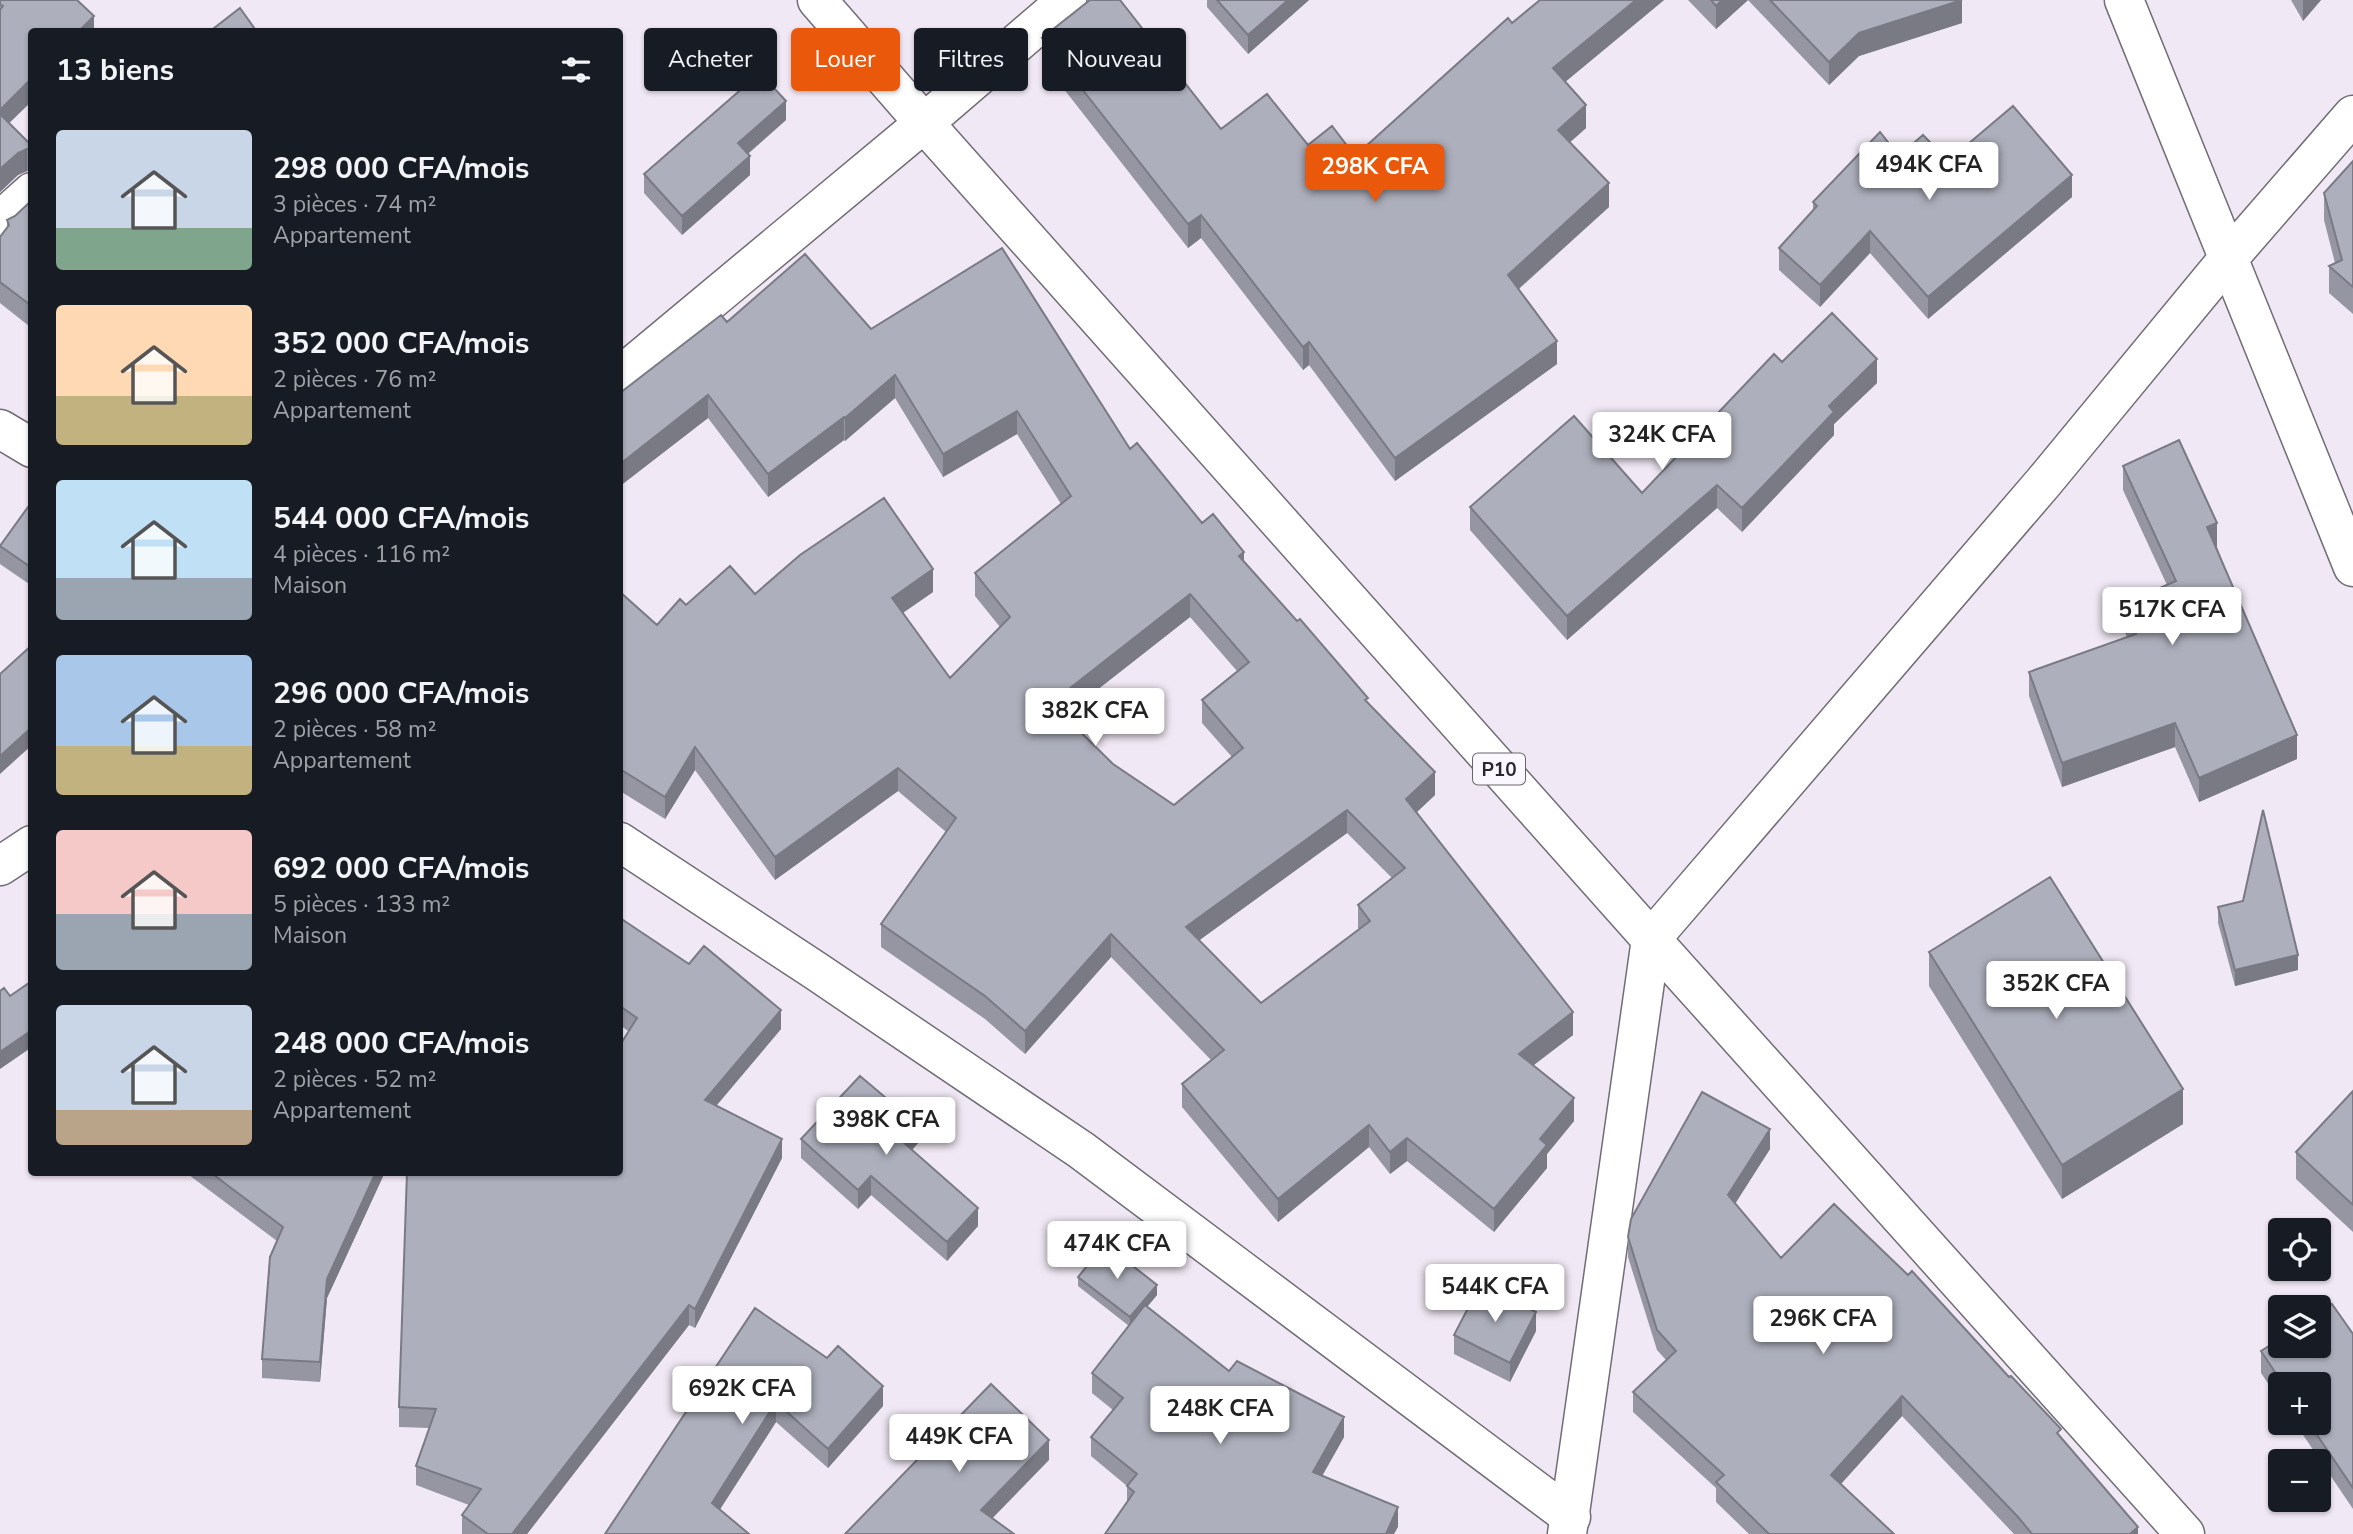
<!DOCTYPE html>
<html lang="fr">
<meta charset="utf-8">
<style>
:root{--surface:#171b24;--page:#20242c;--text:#f1f3f6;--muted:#9ea1a6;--accent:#ea580c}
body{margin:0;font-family:"Nunito Sans",sans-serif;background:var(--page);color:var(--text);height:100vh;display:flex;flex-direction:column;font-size:26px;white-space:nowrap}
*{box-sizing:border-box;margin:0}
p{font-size:23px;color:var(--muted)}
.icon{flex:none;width:38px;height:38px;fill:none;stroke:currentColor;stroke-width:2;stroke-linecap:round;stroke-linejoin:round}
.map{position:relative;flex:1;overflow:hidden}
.drawer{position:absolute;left:28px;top:28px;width:595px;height:1148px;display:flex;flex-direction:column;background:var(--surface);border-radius:7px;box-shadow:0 2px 5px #0004}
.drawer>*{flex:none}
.hud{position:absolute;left:644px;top:28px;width:665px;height:63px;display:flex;gap:14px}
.tools{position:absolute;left:2268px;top:1218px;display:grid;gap:14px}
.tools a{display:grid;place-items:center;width:63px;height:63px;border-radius:7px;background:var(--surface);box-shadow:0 2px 5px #0004;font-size:35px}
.price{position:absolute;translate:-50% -60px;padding:0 16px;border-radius:7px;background:#fff;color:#222;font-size:23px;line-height:46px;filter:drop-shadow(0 2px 4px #0008)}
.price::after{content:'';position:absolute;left:50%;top:42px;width:21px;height:16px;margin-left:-10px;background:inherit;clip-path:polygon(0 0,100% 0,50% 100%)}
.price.current{background:var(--accent);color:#fff}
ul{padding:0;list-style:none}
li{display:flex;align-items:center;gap:21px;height:175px;padding:0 28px}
li span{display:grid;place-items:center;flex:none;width:196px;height:140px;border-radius:7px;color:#555}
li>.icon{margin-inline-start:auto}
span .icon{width:84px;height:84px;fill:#fffc;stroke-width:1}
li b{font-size:30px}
h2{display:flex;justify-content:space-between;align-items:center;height:84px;padding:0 28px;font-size:30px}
.pill{padding:0 24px;border-radius:7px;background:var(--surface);box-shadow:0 2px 5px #0004;font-size:24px;line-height:63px}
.pill.current{background:var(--accent);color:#fff}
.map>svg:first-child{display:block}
</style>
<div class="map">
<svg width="2353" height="1534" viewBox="0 0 2353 1534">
<rect width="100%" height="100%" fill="#f0e8f4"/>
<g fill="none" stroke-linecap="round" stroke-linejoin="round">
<!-- minor casing -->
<g stroke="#726c76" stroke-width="41">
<path id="minor" d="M2124,0L2353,567
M0,221L32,192
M620,376L924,123L1067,0
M0,429L32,448
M620,842L816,971L1081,1150L1571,1517
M0,866L32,845
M1651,939L2043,483L2227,260L2353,115"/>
</g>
<!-- major casing -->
<g stroke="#726c76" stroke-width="41">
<path id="major" d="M817,0L924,123L1651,939L2185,1534
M1567,1534L1651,939"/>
</g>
<!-- minor -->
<use href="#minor" stroke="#fff" stroke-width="38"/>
<!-- major -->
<use href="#major" stroke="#fff" stroke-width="38"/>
</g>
<!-- wall -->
<path fill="#9596a2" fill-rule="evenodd" d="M0,0L94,32L9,123L32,146V171H27L18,175L0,192Z
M1207,0H1309L1248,54L1207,7Z
M1540,0H1664L1565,82L1586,128L1570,142L1609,207L1519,289L1557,364L1395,481L1309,365L1303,370L1201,238L1188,248L1042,61V38L1221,129L1308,145L1355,156Z
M1688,0H1962V23L1859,56L1829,85L1748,0L1716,29Z
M2291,0H2321L2303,21Z
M786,120L748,154L750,175L682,235L644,193V174Z
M1899,156L1948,161L2072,197L1928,319L1870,253L1820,307L1779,270V248L1813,211V202Z
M2353,161V314L2329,293V266L2335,263L2324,220V193Z
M32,200V323L29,326L0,303V237L7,229V220L15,216Z
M727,322L871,329L1130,449L1202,523L1244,562L1368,703L1435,795L1417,812L1573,1035L1534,1065L1574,1121L1547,1154V1168L1494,1232L1407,1161L1390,1174L1369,1147L1278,1222L1182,1107V1084L1212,1061L1111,957L1025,1054L985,1019L881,947V924L946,832L898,791L775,880L695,770L665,819L620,791V592L657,625L686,605L755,594L933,592L903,613L950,678L1000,627L975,596V573L1061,504L1017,434L943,477L895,398L845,441L844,440L768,497L708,418L620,486ZM1190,617L1237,671L1202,700V723L1232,757L1174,805L1113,764L1064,716ZM1347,833L1392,878L1358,905V928L1359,929L1261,1003L1199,940Z
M1782,362L1877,383L1834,424V435L1742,532L1717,508L1567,640L1470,530V507L1642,493Z
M2123,466L2217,547L2297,759L2199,802L2175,747L2062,787L2029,696V672L2127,637L2123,628V604L2167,585L2123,490Z
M32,509V586L0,564V546Z
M2218,907L2298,970L2235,986L2218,923Z
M620,918L781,1029L716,1106L782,1158L695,1328L689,1325L527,1534H462V1515L469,1505L416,1485V1466L429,1428L399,1427V1407L620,1172L628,1031L620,1025Z
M1929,952L2183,1124L2062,1199L1929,986Z
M2353,1091V1232L2296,1179V1152Z
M801,1139L918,1143L912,1150L978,1226L947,1261L871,1195L858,1209L801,1158Z
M1770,1149L1735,1203L1781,1258L2061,1438L2138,1534H2014L1902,1416L1841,1484L1894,1534H1749L1716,1502V1488L1633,1412V1392L1666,1360L1657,1350L1628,1257V1237Z
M185,1172H385L327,1298L320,1382L262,1378V1359L277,1241Z
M1078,1277L1157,1295L1147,1307L1229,1371L1344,1437L1322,1476L1398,1527L1127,1503V1486L1091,1456V1437L1113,1410L1092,1393V1373L1129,1326L1078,1286Z
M755,1308L883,1406L828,1468L776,1422L720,1509L605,1534Z
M1536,1331L1510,1382L1454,1354V1335Z
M2353,1334V1509L2295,1423H2319V1384H2280V1401L2261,1373V1351Z"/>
<!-- shaded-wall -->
<path fill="#797a84" d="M1288,0H1309L1248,54V35Z
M1636,0H1664L1553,92V68Z
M1722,0H1748L1716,29V6Z
M1962,0V23L1859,56L1829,85V62L1859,33Z
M2303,0H2321L2303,21Z
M94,16V32H78Z
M32,78V101L0,132V110Z
M786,101V120L738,162V143Z
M1586,105V128L1558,153V130Z
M27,149V171L18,175L0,192V169L18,153Z
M750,156V175L682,235V216Z
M2072,175V197L1928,319V297Z
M1609,183V207L1508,298V275Z
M1201,215V238L1188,248V224Z
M1870,231V253L1820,307V285Z
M32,301V323L29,326V304Z
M1557,341V364L1395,481V458Z
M1309,342V365L1303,370V347Z
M1877,359V383L1834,424V435L1742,532V508L1829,406Z
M895,375V398L845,441V418Z
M708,395V418L620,486V464Z
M1017,411V434L943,477V454Z
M844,417V440L768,497V474Z
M1717,485V508L1567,640V616Z
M2217,523V547L2207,551V527Z
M1244,552V575L1239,556Z
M933,569V592L892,620V598Z
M1190,594V617L1051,726V703Z
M2175,723V747L2062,787V763Z
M32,727V745L0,774V756Z
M2297,735V759L2199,802V778Z
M695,747V770L665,819V797Z
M898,768V791L775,880V857Z
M1435,772V795L1406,822V799Z
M1347,810V833L1186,950V927Z
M1111,934V957L1025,1054V1031Z
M2298,955V970L2235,986V970Z
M781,1010V1029L705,1119V1100Z
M1573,1012V1035L1519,1076V1054Z
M32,1030V1047L0,1069V1052Z
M2183,1089V1124L2062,1199V1165Z
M1574,1098V1121L1547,1154V1168L1494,1232V1209L1540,1139Z
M918,1125V1143L903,1160V1142Z
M1369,1125V1147L1278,1222V1199Z
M1770,1129V1149L1728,1215V1195Z
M1407,1138V1161L1390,1174V1152Z
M782,1139V1158L695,1328V1309Z
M376,1172H385L327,1298L320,1382V1362L327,1279Z
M871,1176V1195L858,1209V1190Z
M978,1208V1226L947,1261V1242Z
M1157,1285V1295L1130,1327V1317Z
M689,1305V1325L527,1534H512Z
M1536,1312V1331L1510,1382V1363Z
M883,1386V1406L828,1468V1449Z
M1902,1396V1416L1831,1495V1475Z
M776,1402V1422L712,1522V1503Z
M1344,1417V1437L1313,1492V1472Z
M1049,1440V1460L981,1530V1510Z
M1398,1507V1527L1394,1534H1386Z
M2138,1527V1534H2130Z"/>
<!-- building -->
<path fill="#adafbc" stroke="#797a84" stroke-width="2" fill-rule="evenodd" d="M0,0H77L94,16L78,32H32V78L0,110V10L3,6L0,4Z
M1090,0H1120L1221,129L1267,94L1308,145L1332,126L1355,156L1508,18L1512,23L1540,0H1636L1553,68L1586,105L1558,130L1609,183L1508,275L1557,341L1395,458L1309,342L1303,347L1201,215L1188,224L1042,38Z
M1217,0H1288L1248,35Z
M1711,0H1722L1716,6Z
M1770,0H1962L1859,33L1829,62Z
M240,8L257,32H209Z
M760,73L786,101L738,143L750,156L682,216L644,174Z
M2013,106L2072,175L1928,297L1870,231L1820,285L1779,248L1817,206L1813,202L1880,132L1899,156L1923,135L1948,161Z
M0,114L32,146V149H27L18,153L0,169Z
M2353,161V287L2329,266L2342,260L2324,193Z
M32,200V301L29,304L0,282V237L9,225L7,220L15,216Z
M1002,248L1130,449L1137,443L1202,523L1213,514L1244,552L1239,556L1297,621L1300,619L1368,698L1365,700L1435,772L1406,799L1573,1012L1519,1054L1574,1098L1540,1139L1547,1145L1494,1209L1407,1138L1390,1152L1369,1125L1278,1199L1182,1084L1224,1050L1111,934L1025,1031L985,996L881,924L956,818L898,768L775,857L695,747L665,797L620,769V592L657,625L680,599L686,605L730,566L755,594L800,555L884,498L933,569L892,598L950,678L1010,617L975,573L1071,496L1017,411L943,454L895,375L845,418L844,417L768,474L708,395L620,464V393L721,315L727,322L805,254L871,329ZM1190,594L1249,662L1202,700L1243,748L1174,805L1113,764L1051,703ZM1347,810L1405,868L1358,905L1370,921L1261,1003L1186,927Z
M1832,313L1877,359L1829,406L1834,412L1742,508L1717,485L1567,616L1470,507L1574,416L1642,493L1774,354L1782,362Z
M2179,440L2217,523L2207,527L2297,735L2199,778L2175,723L2062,763L2029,672L2136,634L2123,604L2176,581L2123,466Z
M28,507L32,509V568L0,546Z
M32,645V727L0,756V674Z
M2263,810L2298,955L2235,970L2218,907L2243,901Z
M2050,877L2183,1089L2062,1165L1929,952Z
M620,918L689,964L704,946L781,1010L705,1100L782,1139L695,1309L689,1305L512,1534H488L462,1515L481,1489L416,1466L436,1409L399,1407L407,1172H620V1045L637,1018L620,1006Z
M32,981V1030L0,1052V991L4,988L10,996Z
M860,1076L918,1125L903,1142L978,1208L947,1242L871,1176L858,1190L801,1139Z
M2353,1091V1205L2296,1152Z
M1702,1092L1770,1129L1728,1195L1781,1258L1834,1204L1908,1275L1912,1271L2009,1377L2011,1376L2061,1429L2057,1433L2138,1527L2130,1534H2032L2018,1517L1902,1396L1831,1475L1894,1534H1768V1533L1716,1482L1724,1475L1633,1392L1676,1351L1657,1330L1628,1237L1631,1219Z
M210,1172H376L327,1279L320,1362L262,1359L270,1257L283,1227Z
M1105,1244L1157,1285L1130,1317L1078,1277Z
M1480,1285L1536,1312L1510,1363L1454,1335Z
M2332,1304L2353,1334V1488L2309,1423H2319V1384H2283L2261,1351L2280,1339V1346H2319V1313Z
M1145,1305L1229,1371L1237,1361L1344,1417L1313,1472L1398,1507L1386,1534H1105L1134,1492L1127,1486L1137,1474L1091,1437L1123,1398L1092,1373Z
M755,1308L827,1358L838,1346L883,1386L828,1449L776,1402L712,1503L749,1534H605Z
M991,1384L1049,1440L981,1510L1014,1534H845Z"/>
<g text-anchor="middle" stroke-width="6" stroke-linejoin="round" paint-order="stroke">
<!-- shield labels -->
<rect fill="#fbf7fe" stroke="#69656b" stroke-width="2" x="1473" y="753.5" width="52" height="31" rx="5"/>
<g font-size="19" font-weight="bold" fill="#2a272c">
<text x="1499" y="776">P10</text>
</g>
</g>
</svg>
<div class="tools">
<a><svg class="icon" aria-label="locate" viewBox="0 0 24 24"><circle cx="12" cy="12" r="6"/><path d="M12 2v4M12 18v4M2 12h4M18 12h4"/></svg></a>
<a><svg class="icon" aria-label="layers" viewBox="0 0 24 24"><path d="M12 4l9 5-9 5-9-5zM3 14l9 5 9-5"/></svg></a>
<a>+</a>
<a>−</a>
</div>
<b class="price" style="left:1929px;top:202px">494K CFA</b>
<b class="price current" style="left:1375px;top:204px">298K CFA</b>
<b class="price" style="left:1662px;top:472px">324K CFA</b>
<b class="price" style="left:2172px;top:647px">517K CFA</b>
<b class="price" style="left:1095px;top:748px">382K CFA</b>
<b class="price" style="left:2056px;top:1021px">352K CFA</b>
<b class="price" style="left:886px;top:1157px">398K CFA</b>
<b class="price" style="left:1117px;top:1281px">474K CFA</b>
<b class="price" style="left:1495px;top:1324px">544K CFA</b>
<b class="price" style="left:1823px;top:1356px">296K CFA</b>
<b class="price" style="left:742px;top:1426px">692K CFA</b>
<b class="price" style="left:1220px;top:1446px">248K CFA</b>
<b class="price" style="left:959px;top:1474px">449K CFA</b>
<div class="hud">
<a class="pill">Acheter</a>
<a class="pill current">Louer</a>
<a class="pill">Filtres</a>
<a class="pill">Nouveau</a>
</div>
<section class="drawer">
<h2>13 biens<svg class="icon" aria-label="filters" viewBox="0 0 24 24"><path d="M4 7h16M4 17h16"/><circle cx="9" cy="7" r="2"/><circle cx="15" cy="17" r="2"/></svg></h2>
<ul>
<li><span style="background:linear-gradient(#c9d6e8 70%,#7fa58c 0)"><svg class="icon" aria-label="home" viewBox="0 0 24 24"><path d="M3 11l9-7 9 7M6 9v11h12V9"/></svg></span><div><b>298 000 CFA/mois</b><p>3 pièces · 74 m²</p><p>Appartement</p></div></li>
<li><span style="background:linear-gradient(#ffd9b3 65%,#c2b280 0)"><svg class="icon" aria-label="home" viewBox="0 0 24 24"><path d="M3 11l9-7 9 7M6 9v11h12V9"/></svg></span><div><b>352 000 CFA/mois</b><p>2 pièces · 76 m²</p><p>Appartement</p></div></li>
<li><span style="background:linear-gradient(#bfe0f5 70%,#9aa5b1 0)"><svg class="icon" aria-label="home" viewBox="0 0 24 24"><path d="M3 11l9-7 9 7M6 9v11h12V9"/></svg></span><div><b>544 000 CFA/mois</b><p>4 pièces · 116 m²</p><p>Maison</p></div></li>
<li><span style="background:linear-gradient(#a9c7e8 65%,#c2b280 0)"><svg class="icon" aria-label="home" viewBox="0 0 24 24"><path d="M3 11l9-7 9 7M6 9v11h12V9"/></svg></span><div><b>296 000 CFA/mois</b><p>2 pièces · 58 m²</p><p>Appartement</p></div></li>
<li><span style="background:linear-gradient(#f6c9c9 60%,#9aa5b1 0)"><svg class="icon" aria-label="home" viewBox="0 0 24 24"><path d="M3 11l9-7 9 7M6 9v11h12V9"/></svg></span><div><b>692 000 CFA/mois</b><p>5 pièces · 133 m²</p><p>Maison</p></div></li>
<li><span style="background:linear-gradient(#c9d6e8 75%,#b9a48a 0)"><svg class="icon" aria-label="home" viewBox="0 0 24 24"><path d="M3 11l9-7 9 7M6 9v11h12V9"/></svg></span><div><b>248 000 CFA/mois</b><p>2 pièces · 52 m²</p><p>Appartement</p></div></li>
</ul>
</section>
</div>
